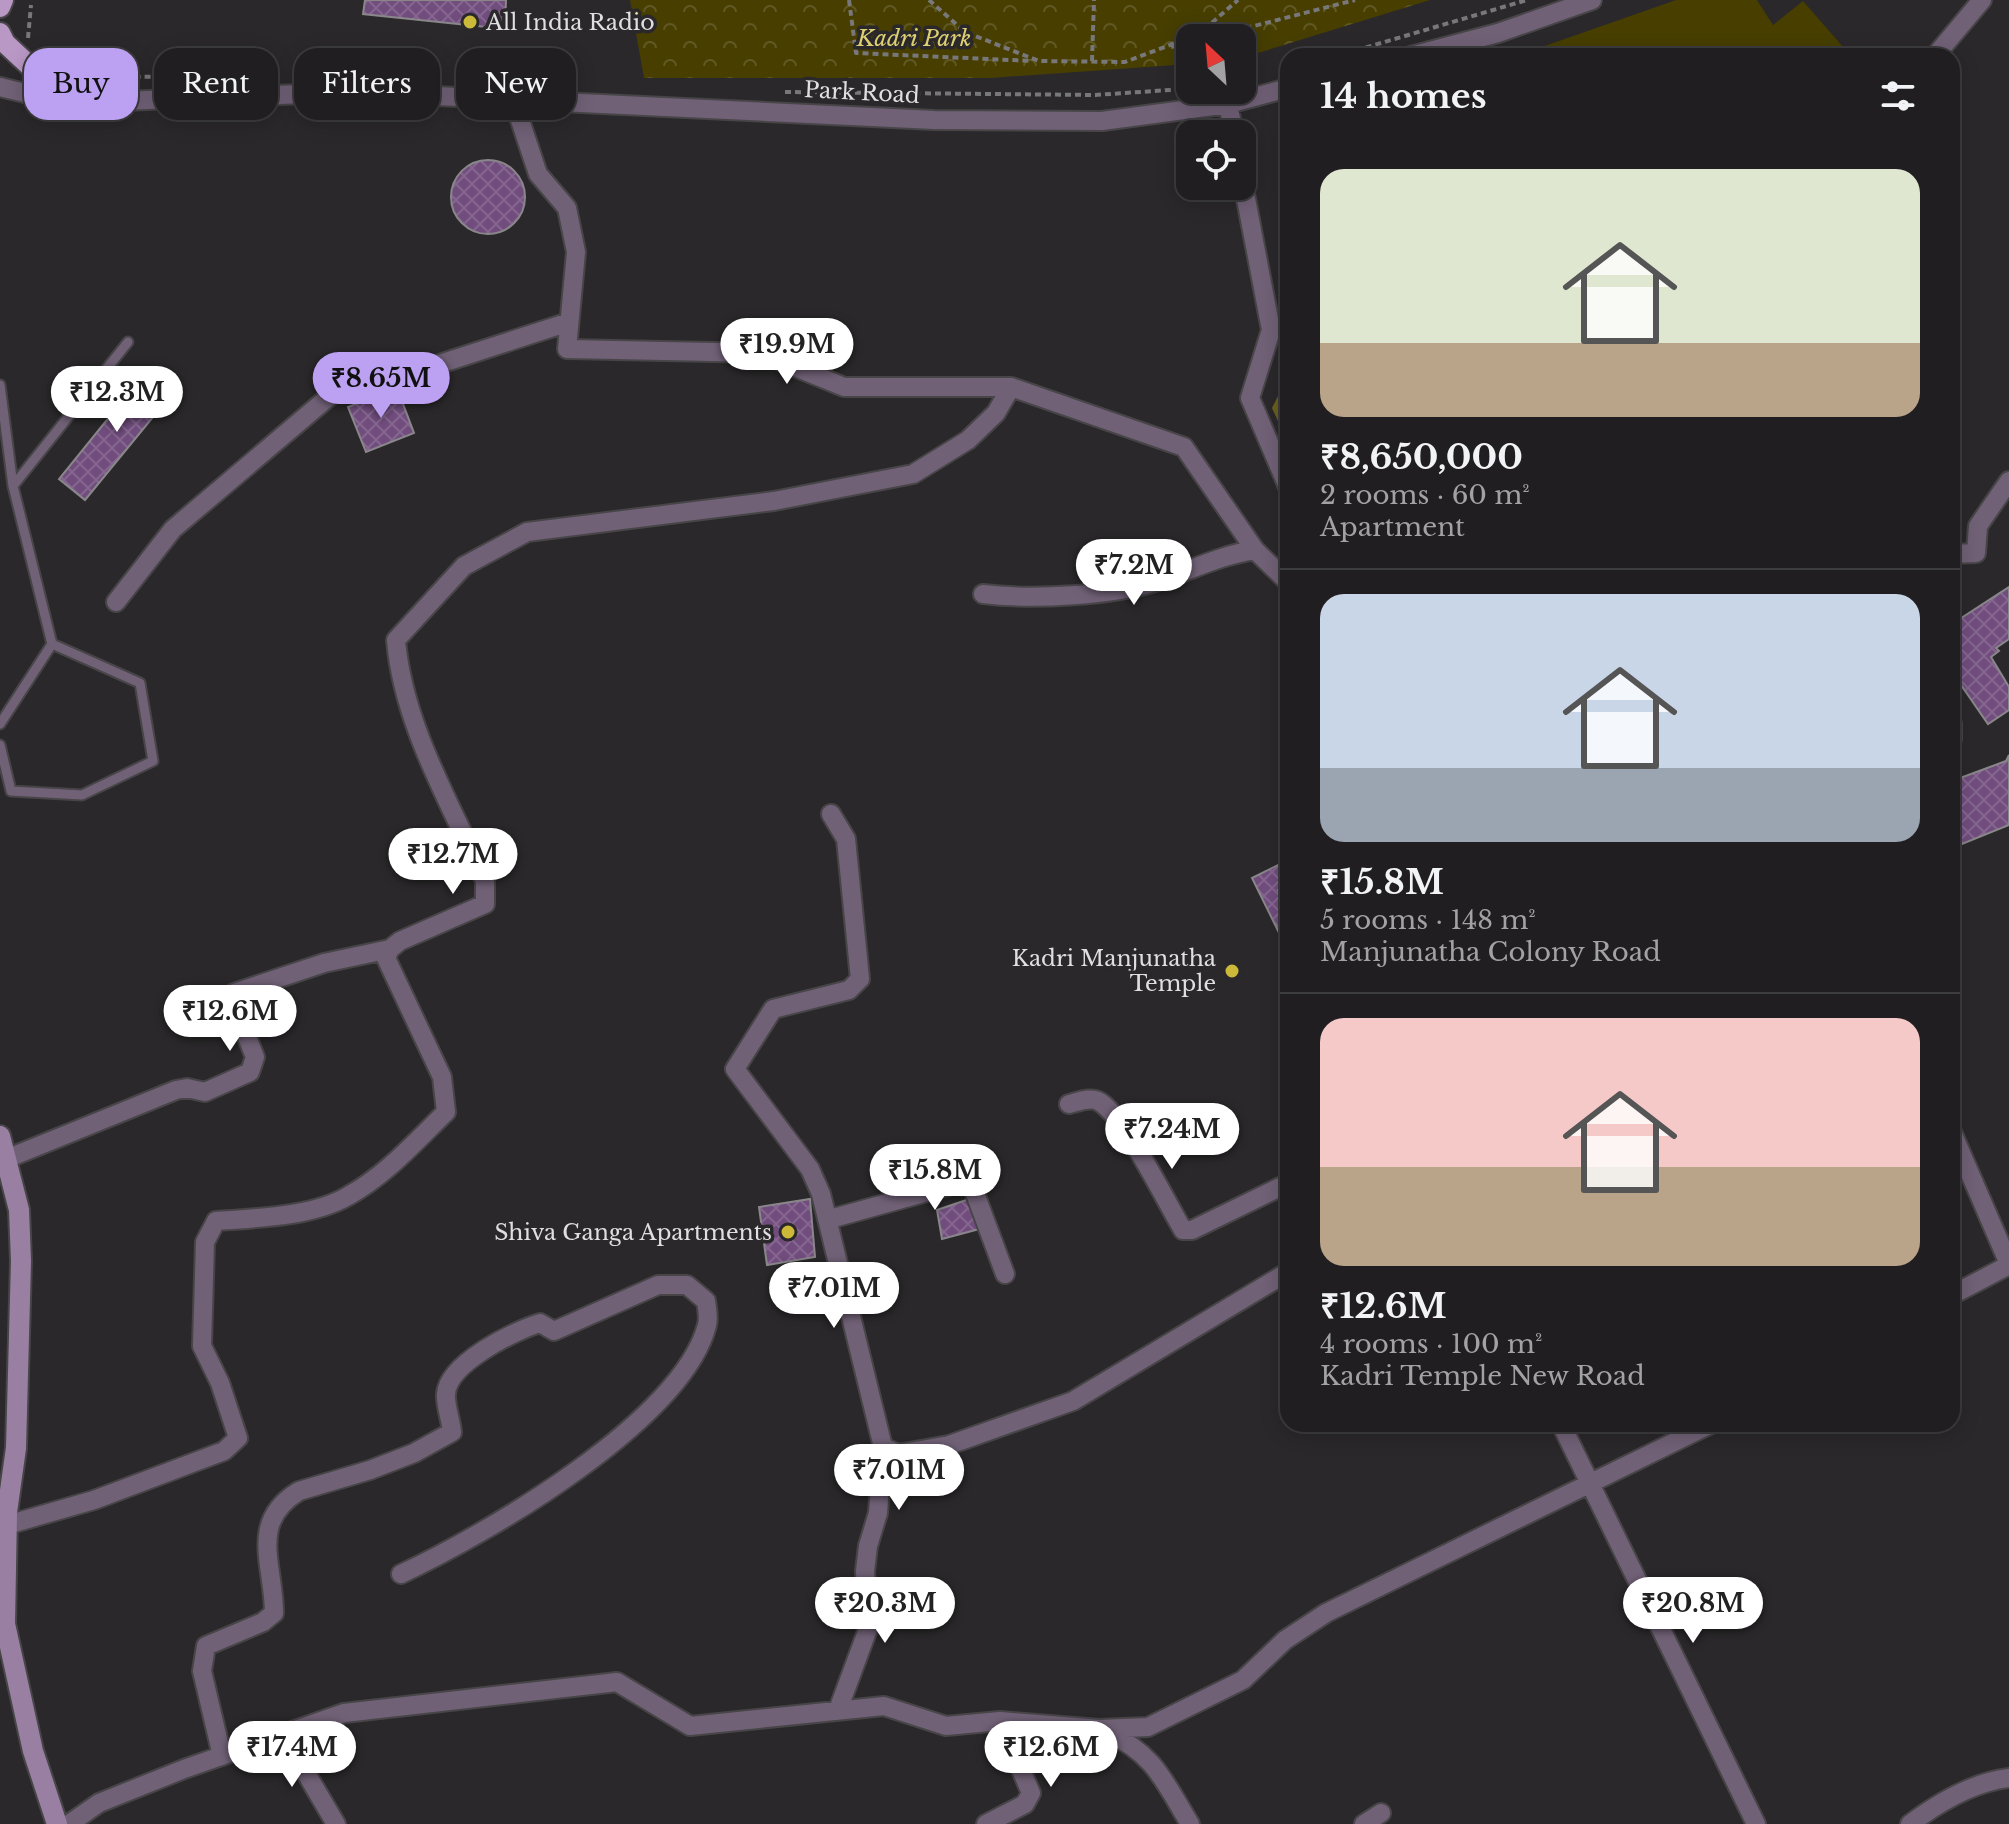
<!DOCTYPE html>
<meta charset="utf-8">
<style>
:root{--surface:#201e20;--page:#2d2b2d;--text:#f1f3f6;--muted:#a2a2a5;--line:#3d3c3e;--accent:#bca0f2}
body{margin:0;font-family:"Libre Baskerville",serif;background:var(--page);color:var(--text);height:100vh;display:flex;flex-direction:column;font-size:30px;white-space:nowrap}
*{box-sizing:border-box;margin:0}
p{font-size:26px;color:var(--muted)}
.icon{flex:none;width:44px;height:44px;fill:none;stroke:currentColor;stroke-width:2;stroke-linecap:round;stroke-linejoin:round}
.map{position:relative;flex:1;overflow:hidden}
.sheet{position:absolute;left:1280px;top:48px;width:680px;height:1384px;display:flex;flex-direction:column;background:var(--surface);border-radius:24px;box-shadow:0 4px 20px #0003,0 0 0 2px var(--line)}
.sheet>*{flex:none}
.banner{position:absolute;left:24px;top:48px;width:760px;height:72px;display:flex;gap:16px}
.needle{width:52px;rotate:334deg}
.fabs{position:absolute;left:1176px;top:24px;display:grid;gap:16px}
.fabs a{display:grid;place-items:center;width:80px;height:80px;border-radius:16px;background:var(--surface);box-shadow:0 4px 20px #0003,0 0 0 2px var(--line);font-size:40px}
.price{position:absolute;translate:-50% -68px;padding:0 18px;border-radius:28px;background:#fff;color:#222;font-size:26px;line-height:52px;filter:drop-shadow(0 2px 4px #0008)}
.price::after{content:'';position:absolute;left:50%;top:48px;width:24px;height:18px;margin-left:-12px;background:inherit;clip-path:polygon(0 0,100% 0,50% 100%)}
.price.current{background:var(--accent);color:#111}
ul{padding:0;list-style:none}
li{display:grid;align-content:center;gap:16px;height:424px;padding:0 40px}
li+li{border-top:2px solid var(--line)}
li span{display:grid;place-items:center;height:248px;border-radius:24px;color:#555}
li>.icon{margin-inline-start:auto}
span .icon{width:144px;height:144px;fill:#fffc;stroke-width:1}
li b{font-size:34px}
h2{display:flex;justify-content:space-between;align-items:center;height:96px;padding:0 40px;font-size:34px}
.tag{padding:0 28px;border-radius:24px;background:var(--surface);box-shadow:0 4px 20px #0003,0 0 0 2px var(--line);font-size:28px;line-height:72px}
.tag.current{background:var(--accent);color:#111}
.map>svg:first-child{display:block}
</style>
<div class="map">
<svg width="2009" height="1824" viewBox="0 0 2009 1824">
<defs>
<pattern id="forest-firs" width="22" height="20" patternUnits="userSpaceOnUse" patternTransform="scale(2)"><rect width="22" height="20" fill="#6a601c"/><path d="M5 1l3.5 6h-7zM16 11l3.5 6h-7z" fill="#7f763d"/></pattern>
<pattern id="park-crowns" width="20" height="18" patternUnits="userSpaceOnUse" patternTransform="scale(2)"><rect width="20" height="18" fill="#473e00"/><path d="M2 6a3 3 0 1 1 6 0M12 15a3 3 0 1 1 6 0" fill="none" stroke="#615925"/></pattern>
<pattern id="building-cross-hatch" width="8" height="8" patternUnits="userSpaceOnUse" patternTransform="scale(2)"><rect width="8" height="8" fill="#714d7e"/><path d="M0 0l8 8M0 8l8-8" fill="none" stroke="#856690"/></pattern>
</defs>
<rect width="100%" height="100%" fill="#2a282a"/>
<!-- grass -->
<path fill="#473e00" d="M1676,0H1757L1773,25L1803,1L1851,56H1516Z"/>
<!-- forest -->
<path fill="url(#forest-firs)" d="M1288,376V443L1272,408Z"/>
<!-- park -->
<path fill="url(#park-crowns)" d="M630,0H1430L1242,58V38H1190V64L991,78H644Z"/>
<!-- building -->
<path fill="url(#building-cross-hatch)" stroke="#89878a" stroke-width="2" d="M365,0H506L505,29L363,14Z
M451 197a37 37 0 1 1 74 0a37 37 0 1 1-74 0Z
M149,368L176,389L85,500L59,479Z
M397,388L414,433L366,452L348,407Z
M2009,587V639L1996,648L1999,651L1991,657L2009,687V710L1988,724L1952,672V624Z
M2009,755V825L1952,848V781L2006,761Z
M1288,860V885L1278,890L1288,911V951L1252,878Z
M972,1198L983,1228L942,1239L937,1210Z
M810,1199L815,1257L767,1265L759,1207Z"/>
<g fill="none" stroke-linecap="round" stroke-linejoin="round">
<!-- lane casing -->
<g stroke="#474547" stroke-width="13">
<path id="lane" d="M0,385L13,486L52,644L0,724
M13,486L128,342
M0,745L11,791L82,795L153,761L140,683L52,644"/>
</g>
<!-- street casing -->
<g stroke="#474547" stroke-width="22">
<path id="street" d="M1411,56L1498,33L1592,0
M1935,56L1982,0
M0,87L37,96L122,101L354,92L934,120L1102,121L1228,104L1288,88
M513,99L538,174L567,208L576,252L567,349L761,353L844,387H1011L1184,447L1255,550
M1228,104L1234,134
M1242,178L1271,330L1250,398L1288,487
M1952,554L1976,553L1978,526L2009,481
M983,594C1031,600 1115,596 1161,580C1194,569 1221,555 1255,550L1288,582
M116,602L173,529L351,378L421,370L569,322
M1952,724V739
M831,814L846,839L860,979L849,990L773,1009L735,1069L810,1169L821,1194L883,1447L898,1454L949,1445L1073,1401L1288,1272
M1069,1104C1078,1102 1091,1096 1100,1102C1126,1119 1165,1200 1183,1230H1192L1280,1187L1288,1191
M1952,1132L2009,1264
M6,1159L176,1090L187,1088L205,1092L250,1072L255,1057L232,1000L234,993L324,963L390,949
M830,1219L970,1180L1005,1274
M1952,1295L2009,1265
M1561,1424L1756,1824
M7,1525L94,1500L224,1451L238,1438L220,1383L202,1346L205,1242L216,1221C256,1218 312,1217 348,1196C386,1175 415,1142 446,1112L442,1077L386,958L390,949L400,941L485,904V881C451,804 403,725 396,640L464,566L527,532L774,501L913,474L968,440L996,413L1011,387
M838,1710L868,1629L865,1571L868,1546L878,1513L883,1447
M1106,1732C1154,1753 1164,1781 1190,1824
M283,1734L336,1824
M222,1756L202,1671L206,1646L263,1622L274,1613C274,1565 248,1522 299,1491L370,1470L414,1453L452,1432C451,1420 445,1405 446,1394C448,1363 514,1331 540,1323L554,1331L658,1285H687L706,1301C707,1308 709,1318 707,1325C683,1420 487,1534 401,1574
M69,1824L99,1803L184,1769L344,1713L617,1682L690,1726L884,1706L946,1726L1000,1721L1100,1729L1148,1727L1243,1680L1285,1640L1326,1613L1711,1424
M986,1824L1025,1804L1031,1793L1000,1721
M1364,1824L1381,1813
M1910,1824C1938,1803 1974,1782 2009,1778"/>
</g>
<!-- secondary casing -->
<g stroke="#474547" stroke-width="24">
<path id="secondary" d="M0,1136L19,1210L21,1261L16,1448L7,1512L5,1624L33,1751L57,1824"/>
</g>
<!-- primary casing -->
<g stroke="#474547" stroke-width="24">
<path id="primary" d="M0,7L3,0
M0,33L5,43L64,98"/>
</g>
<!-- path -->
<path stroke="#787779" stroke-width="4" stroke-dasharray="6 4" stroke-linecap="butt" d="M849,0L856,53L1032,61
M929,0L965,32L1039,61L1125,62L1199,34L1238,0
M28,38L31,5
M1207,38L1355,0
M1171,47L1190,42
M1337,56L1527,0
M1092,61L1094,0
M65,71L110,77L240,76
M785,92L1095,95L1184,89"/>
<!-- lane -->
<use href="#lane" stroke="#716177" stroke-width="9"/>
<!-- street -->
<use href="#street" stroke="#716177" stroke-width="18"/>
<!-- secondary -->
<use href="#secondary" stroke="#9980a3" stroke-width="20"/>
<!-- primary -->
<use href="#primary" stroke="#b998c5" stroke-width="20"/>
</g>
<!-- markers -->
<g fill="#ccb939" stroke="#2a282a" stroke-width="3">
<circle cx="470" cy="22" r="8"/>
<circle cx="1232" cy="971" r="8"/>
<circle cx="788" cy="1232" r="8"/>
</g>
<g text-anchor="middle" stroke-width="7" stroke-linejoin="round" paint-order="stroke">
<!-- poi labels -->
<g font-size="22" fill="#dfdee0" stroke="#2a282a" text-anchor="end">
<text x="486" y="30" text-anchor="start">All India Radio</text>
<text x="1216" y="966">Kadri Manjunatha<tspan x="1216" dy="25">Temple</tspan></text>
<text x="772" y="1240">Shiva Ganga Apartments</text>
</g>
<!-- park labels -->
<g font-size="22" font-style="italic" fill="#ded071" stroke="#2a282a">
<text x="914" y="46">Kadri Park</text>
</g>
<!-- street labels -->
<g font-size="22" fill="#dfdee0" stroke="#2a282a">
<text transform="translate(862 92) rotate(3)" y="8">Park Road</text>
</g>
</g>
</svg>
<div class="fabs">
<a><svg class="needle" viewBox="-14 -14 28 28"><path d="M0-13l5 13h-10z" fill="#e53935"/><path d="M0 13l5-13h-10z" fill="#a2a2a5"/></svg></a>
<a><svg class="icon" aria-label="locate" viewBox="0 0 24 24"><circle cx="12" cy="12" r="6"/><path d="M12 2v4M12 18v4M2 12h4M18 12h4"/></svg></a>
</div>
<b class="price" style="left:787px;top:386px">₹19.9M</b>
<b class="price current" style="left:381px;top:420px">₹8.65M</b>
<b class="price" style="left:117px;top:434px">₹12.3M</b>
<b class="price" style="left:1134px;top:607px">₹7.2M</b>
<b class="price" style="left:453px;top:896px">₹12.7M</b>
<b class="price" style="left:230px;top:1053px">₹12.6M</b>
<b class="price" style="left:1172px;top:1171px">₹7.24M</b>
<b class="price" style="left:935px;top:1212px">₹15.8M</b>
<b class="price" style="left:834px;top:1330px">₹7.01M</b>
<b class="price" style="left:899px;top:1512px">₹7.01M</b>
<b class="price" style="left:885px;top:1645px">₹20.3M</b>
<b class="price" style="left:1693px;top:1645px">₹20.8M</b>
<b class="price" style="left:292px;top:1789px">₹17.4M</b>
<b class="price" style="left:1051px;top:1789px">₹12.6M</b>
<div class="banner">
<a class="tag current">Buy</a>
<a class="tag">Rent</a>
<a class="tag">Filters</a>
<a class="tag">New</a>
</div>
<section class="sheet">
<h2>14 homes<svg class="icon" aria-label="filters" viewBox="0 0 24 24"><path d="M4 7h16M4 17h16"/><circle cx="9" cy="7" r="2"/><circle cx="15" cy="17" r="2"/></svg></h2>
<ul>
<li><span style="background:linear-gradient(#dfe7d0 70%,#b9a48a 0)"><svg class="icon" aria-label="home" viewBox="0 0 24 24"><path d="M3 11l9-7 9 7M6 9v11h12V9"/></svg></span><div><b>₹8,650,000</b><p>2 rooms · 60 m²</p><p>Apartment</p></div></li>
<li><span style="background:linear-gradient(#c9d6e8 70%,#9aa5b1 0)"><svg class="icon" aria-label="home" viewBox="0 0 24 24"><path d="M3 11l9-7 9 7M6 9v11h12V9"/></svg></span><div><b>₹15.8M</b><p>5 rooms · 148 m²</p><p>Manjunatha Colony Road</p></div></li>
<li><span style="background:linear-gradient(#f6c9c9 60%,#b9a48a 0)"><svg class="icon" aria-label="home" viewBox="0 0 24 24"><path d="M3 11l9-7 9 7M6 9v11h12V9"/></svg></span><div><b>₹12.6M</b><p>4 rooms · 100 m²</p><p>Kadri Temple New Road</p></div></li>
</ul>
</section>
</div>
